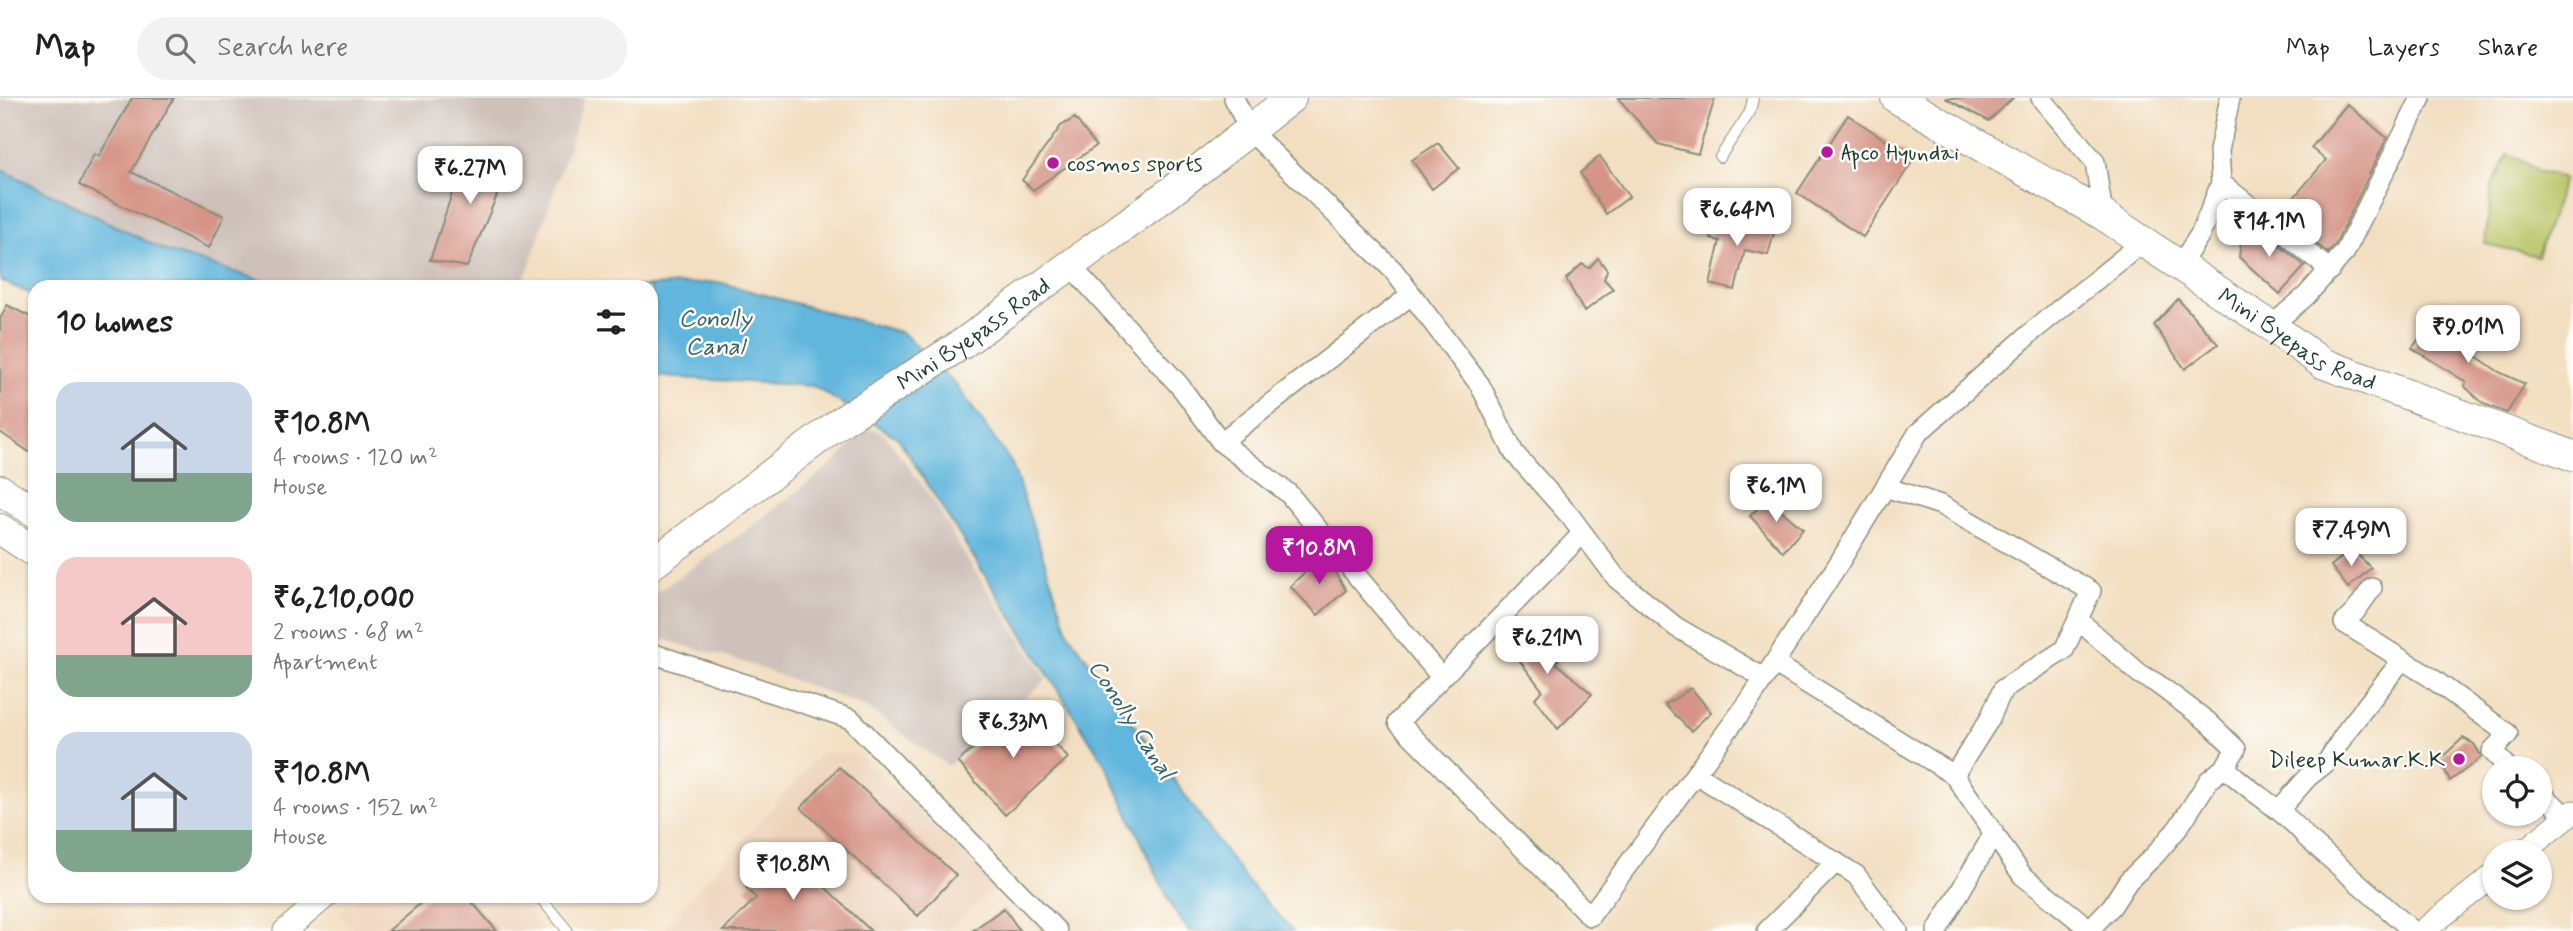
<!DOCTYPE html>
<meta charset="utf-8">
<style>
:root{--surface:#fff;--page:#f2f2f2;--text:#202124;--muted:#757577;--line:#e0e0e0;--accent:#b5179e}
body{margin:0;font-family:Mynerve,sans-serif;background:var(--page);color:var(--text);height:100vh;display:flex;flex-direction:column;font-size:26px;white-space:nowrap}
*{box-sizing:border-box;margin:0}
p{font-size:23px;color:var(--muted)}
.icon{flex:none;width:38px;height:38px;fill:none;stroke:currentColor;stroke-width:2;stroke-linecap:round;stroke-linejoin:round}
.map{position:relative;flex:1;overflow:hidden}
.sheet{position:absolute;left:28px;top:182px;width:630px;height:623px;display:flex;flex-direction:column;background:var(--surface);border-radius:21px;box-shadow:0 2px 5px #0004}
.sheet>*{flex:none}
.controls{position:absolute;left:2482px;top:658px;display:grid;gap:14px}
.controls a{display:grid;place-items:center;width:70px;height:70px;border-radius:50%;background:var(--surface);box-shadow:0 2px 5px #0004;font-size:35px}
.price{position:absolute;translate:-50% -60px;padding:0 16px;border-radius:14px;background:#fff;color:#222;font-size:23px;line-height:46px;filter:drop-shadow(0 2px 4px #0008)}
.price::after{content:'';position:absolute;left:50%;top:42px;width:21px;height:16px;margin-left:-10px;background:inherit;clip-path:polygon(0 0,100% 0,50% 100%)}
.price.on{background:var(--accent);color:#fff}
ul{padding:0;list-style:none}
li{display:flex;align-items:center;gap:21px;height:175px;padding:0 28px}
li span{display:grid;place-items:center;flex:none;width:196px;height:140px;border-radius:21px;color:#555}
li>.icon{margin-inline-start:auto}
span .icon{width:84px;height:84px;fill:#fffc;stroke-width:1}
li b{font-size:30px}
h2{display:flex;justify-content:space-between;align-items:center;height:84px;padding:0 28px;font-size:30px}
header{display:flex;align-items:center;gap:42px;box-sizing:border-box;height:98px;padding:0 35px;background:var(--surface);border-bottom:2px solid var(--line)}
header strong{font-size:33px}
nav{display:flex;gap:38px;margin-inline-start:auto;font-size:24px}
.search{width:490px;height:63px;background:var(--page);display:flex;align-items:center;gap:18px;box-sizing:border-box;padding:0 24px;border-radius:38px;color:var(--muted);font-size:26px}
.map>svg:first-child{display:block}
</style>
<header>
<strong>Map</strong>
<div class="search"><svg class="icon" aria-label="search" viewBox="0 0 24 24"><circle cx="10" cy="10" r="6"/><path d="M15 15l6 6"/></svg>Search here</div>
<nav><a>Map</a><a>Layers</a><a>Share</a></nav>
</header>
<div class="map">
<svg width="2573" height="833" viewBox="0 0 2573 833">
<rect width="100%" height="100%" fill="#fdfcf7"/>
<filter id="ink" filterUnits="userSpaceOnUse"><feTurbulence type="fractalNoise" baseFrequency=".0143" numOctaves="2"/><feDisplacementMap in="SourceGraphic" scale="14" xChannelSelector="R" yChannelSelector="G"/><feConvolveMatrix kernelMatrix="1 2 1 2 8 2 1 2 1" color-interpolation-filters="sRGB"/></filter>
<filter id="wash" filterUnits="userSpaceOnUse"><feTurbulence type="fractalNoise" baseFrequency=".00686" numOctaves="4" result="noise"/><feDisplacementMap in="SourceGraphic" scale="28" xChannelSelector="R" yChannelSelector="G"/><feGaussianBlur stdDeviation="1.57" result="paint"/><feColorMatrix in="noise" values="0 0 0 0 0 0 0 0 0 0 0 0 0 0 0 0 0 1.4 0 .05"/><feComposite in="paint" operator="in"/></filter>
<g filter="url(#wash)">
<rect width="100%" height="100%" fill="#f2dec0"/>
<!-- built -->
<path fill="#edd2ba" d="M822,653L860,657L997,790L945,833H662Z
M361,798H513L546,833H354L338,815Z"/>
<!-- industrial -->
<path fill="#cec1ba" d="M0,0H585L522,189L275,188L166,153L0,71Z
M870,329L884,336L933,402L965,458L1047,581L948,668L864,608L740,563L651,538V498L743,435L831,367Z"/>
<!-- green -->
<path fill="#b8c466" stroke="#6c804d" stroke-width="2" d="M2508,55L2541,74L2564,80L2538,158L2485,146L2492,88Z"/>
<!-- water -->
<path fill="#61b6dd" stroke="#407a88" stroke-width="2" d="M0,71L166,153L282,189H35V198L0,182Z
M718,184L903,235L957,288L1012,366L1069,536L1246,782L1293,833H1189L1173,811L1105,666L898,340L813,288L651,278V189H635Z"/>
<g id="blocks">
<!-- building -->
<path fill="#d69487" d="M132,0H174L131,74L224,118L209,150L79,87L94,56L99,58Z
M1618,0H1715L1698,56L1658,46Z
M1945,0H2013L1989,23Z
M2347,6L2387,40L2335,147L2328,155L2280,116L2326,62L2311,50Z
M1848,17L1914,61L1863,139L1797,95Z
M1075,20L1096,48L1033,92L1022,82L1061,28Z
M1438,45L1459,70L1432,91L1412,62Z
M467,50L513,59L467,169L430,162Z
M1600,58L1629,99L1606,116L1580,75Z
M1717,117L1775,131L1768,157L1745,152L1735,192L1710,186L1720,143L1711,141Z
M2252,125L2305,168L2280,196L2239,159L2242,135Z
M1598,160L1607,172L1604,181L1613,191L1584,214L1566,181L1582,166L1589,170Z
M2178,201L2218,246L2185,271L2154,227Z
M7,207L35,221V358L0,334V221Z
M2437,218L2480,245L2473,256L2499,274L2525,286L2507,315L2484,306L2464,288L2466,284L2412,250Z
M1767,400L1803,431L1783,454L1750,418Z
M2352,451L2371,470L2348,490L2331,468Z
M1324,457L1346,492L1318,517L1290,488Z
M1522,526L1558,562L1555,564L1592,596L1558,631L1535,600L1542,592L1500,537Z
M1691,590L1711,614L1691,633L1665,607Z
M1021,607L1068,660L1005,717L958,664Z
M2463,640L2474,646L2482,659L2450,683L2443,668L2436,665Z
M839,669L956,777L918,818L801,710Z
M784,750L871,833H723L756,800L746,790Z
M429,798H467L497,833H388Z
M1004,810L1020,833H972Z"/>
</g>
</g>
<g filter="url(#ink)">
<use href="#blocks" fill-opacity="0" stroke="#888e7a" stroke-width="2"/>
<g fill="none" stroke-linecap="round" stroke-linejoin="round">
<!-- service casing -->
<g stroke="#888e7a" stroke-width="12">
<path id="service" d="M1720,59L1750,14L1753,0
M539,798L568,833"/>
</g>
<!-- minor casing -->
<g stroke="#888e7a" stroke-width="22">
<path id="minor" d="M1234,0L1249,32L1393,172L1480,287L1514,355L1570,418L1617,481L1676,529L1764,580
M2041,0L2095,64L2103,117
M2221,85L2330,172
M1070,167L1180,288L1221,344L1288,395L1441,579
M2179,169L2201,135L2221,85L2219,53L2230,0
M2271,228L2306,198L2345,154L2421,0
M1221,344L1411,197
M1583,435L1398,624L1590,818L1750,602L1839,465L1918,335L2034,232L2143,144
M2372,490L2355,514L2344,525L2430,579L2508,636L2492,653L2508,670
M2078,522L2140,576L2156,585L2207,623L2236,651L2225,669C2251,696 2284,711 2307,740L2413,833
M651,555L851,621L1057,833
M1774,565L1954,677L1989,622L2003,591L2064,552L2091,493L1941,407L1885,389
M1696,676L1856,777L1898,833
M1954,677L2022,777L2092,833
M2539,693L2567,719
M2279,712L2308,679L2327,664L2348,631L2402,562
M2090,831L2112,808L2128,783L2155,757L2178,730L2209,682L2225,669
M1767,833L1836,764
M1937,833L1994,735"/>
</g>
<!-- tertiary casing -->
<g stroke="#888e7a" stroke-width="25">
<path id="tertiary" d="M2523,754L2573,714
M285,833L326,798
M2423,833L2494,777"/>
</g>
<!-- primary casing -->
<g stroke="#888e7a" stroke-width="32">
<g id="primary">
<path id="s1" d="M1896,0L2103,117L2271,228L2322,265L2573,358"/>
<path d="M0,392L35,414"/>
<path d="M0,431L35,454"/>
<path id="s2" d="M651,467L842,323L962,246L1165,98L1291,0"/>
</g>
</g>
<!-- service -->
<use href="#service" stroke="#fff" stroke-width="10"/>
<!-- minor -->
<use href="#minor" stroke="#fff" stroke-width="19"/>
<!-- tertiary -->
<use href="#tertiary" stroke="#fff" stroke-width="23"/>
<!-- primary -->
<use href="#primary" stroke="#fff" stroke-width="30"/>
</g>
</g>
<!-- markers -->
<g fill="#b5179e" stroke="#fdfcf7" stroke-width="2.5">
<circle cx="1827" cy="54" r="7"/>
<circle cx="1053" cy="65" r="7"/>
<circle cx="2459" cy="661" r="7"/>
</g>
<g text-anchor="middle" stroke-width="5" stroke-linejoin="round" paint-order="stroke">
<!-- poi labels -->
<g font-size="23" fill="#1f3d34" stroke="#fdfcf7" text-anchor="start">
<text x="1841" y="62">Apco Hyundai</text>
<text x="1067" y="73">cosmos sports</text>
<text x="2445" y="669" text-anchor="end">Dileep Kumar.K.K</text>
</g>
<!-- street labels -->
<g font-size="23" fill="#1f3d34" stroke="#fdfcf7">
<text dy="8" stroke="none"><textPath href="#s2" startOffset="397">Mini Byepass Road</textPath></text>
<text dy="8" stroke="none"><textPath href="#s1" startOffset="469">Mini Byepass Road</textPath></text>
</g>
<!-- water labels -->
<g font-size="24" font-style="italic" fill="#336167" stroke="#fdfcf7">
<text x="715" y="228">Conolly<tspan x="715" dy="28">Canal</tspan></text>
<text transform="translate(1132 621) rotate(57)" y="8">Conolly Canal</text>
</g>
</g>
</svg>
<div class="controls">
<a><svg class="icon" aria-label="locate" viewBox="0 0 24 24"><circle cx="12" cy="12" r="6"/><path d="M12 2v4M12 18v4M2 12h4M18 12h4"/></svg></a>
<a><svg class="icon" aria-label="layers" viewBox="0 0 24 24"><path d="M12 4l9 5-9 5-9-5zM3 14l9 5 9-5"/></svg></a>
</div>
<b class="price" style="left:470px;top:108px">₹6.27M</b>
<b class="price" style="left:1737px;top:150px">₹6.64M</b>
<b class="price" style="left:2269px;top:161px">₹14.1M</b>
<b class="price" style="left:2468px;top:267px">₹9.01M</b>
<b class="price" style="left:1776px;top:426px">₹6.1M</b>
<b class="price" style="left:2351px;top:470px">₹7.49M</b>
<b class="price on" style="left:1319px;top:488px">₹10.8M</b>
<b class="price" style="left:1547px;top:578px">₹6.21M</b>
<b class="price" style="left:1013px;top:662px">₹6.33M</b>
<b class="price" style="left:793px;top:804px">₹10.8M</b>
<section class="sheet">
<h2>10 homes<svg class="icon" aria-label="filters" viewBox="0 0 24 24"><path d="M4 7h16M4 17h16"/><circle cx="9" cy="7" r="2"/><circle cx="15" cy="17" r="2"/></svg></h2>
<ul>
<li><span style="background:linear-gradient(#c9d6e8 65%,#7fa58c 0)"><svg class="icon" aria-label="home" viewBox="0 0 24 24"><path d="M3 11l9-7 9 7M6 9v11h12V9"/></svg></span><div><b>₹10.8M</b><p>4 rooms · 120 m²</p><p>House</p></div></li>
<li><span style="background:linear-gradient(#f6c9c9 70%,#7fa58c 0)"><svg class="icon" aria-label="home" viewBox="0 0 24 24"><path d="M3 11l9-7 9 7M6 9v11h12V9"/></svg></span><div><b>₹6,210,000</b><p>2 rooms · 68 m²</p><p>Apartment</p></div></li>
<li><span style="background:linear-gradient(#c9d6e8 70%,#7fa58c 0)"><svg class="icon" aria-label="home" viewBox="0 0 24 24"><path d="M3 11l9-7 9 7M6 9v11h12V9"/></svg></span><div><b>₹10.8M</b><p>4 rooms · 152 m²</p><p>House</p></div></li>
</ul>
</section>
</div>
